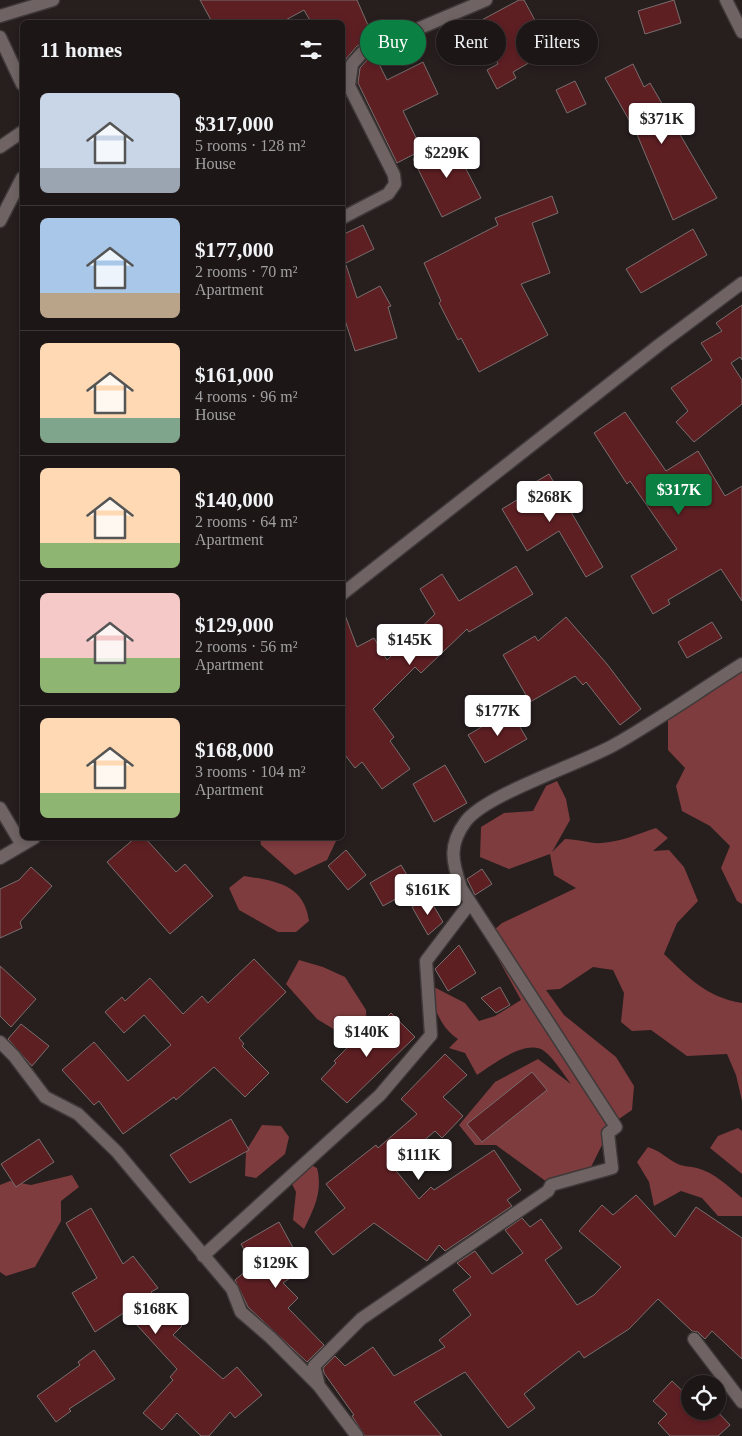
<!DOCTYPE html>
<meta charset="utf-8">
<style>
:root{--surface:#1d1616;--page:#251f1f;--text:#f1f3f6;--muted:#a09fa1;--line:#3b3535;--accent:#0b8043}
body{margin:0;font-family:"Times New Roman",serif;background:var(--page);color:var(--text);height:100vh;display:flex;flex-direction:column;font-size:19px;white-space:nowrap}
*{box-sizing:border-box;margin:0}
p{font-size:16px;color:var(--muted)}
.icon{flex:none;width:28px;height:28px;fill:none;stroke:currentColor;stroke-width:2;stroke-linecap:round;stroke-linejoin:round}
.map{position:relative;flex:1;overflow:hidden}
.sheet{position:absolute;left:20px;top:20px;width:325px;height:820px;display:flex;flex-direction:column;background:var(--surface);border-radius:8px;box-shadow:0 2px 8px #0003,0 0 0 1px var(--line)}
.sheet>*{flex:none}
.banner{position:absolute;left:360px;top:20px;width:306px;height:45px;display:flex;gap:10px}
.tools{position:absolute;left:681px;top:1375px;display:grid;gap:10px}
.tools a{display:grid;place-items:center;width:45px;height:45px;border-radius:50%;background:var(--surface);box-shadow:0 2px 8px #0003,0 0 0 1px var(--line);font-size:25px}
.price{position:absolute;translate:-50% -42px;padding:0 11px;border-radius:5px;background:#fff;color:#222;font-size:16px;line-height:32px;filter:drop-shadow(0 1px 2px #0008)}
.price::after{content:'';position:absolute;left:50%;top:30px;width:15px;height:11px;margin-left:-8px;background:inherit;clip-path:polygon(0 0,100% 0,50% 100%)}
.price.selected{background:var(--accent);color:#fff}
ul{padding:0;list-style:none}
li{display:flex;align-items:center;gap:15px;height:125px;padding:0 20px}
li+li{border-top:1px solid var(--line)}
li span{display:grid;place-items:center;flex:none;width:140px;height:100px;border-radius:8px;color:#555}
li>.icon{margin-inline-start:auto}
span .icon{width:60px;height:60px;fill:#fffc;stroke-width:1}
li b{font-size:21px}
h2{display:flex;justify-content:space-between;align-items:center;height:60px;padding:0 20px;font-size:21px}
.tag{padding:0 18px;border-radius:22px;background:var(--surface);box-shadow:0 2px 8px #0003,0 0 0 1px var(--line);font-size:18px;line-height:45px}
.tag.selected{background:var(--accent);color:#fff}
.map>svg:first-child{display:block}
</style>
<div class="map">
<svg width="742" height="1436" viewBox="0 0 742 1436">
<rect width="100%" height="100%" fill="#271e1e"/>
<!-- forest -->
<path fill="#7e3c3e" d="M742,667V904L737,901L721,868L730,846L710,826L682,811L676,786L685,768L668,750V717Z
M557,781L566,799L570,820L552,852L565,839C577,839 592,844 601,843C620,842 638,834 656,828L668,838L653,851L669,850L684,867L698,901L677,923L664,954C689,978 706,997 742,1003V1101L736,1075L727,1054L687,1056L651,1030L632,1031L621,1022L624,993L613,970L593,967L560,989L546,990L564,1015L616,1057L634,1086L632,1110L613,1123L590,1169L551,1185L496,1145H475L459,1125L495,1082L538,1059L571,1084C563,1074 554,1058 544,1051C526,1038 491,1066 477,1075L465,1053L449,1048L458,1039C440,1027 432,1006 432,986L465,1003L479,1021L495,1016L521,1000L486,937L502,923L576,888L554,875L550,854L509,869L480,857L481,827L504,813L533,811L546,786Z
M260,838H337V839L327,860L295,875L261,845Z
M244,876C275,881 304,884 309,921L296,932H278L239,910L229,888Z
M299,960L323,967L345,977L366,1010L367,1030L340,1033L317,1019L286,984Z
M262,1125L281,1126L289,1137L285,1154L256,1178L245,1176L246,1151Z
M738,1128L742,1131V1174L710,1148L718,1136Z
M648,1147C663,1152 665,1158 678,1164C684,1167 690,1166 697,1168C715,1173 728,1186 742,1198V1216H718L702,1198L681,1191L654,1206L649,1182L637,1162Z
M305,1162L317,1168C323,1191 314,1209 304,1229L293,1220L296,1192L288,1176Z
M72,1175L79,1187L61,1201V1221L35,1267L6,1276L0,1272V1185L10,1181L31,1185Z"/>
<!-- building -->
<path fill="#5e1f23" stroke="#796e6e" d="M200,0H357L374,39L357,46L346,59L342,53V22H311L304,10L282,22H212Z
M519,0H524L551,50L513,72L516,78L497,89L487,70L498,64L478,22Z
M674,0L681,23L645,34L638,11Z
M375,56L387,80L423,62L438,94L403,111L422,150L397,163L358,83L360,68L368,59Z
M633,64L644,87L650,83L717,198L673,220L636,132L605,78Z
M575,81L586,104L567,113L556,90Z
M451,140L481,198L442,217L413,159Z
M552,196L558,213L532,223L550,273L521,284L548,335L479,372L461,338L458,340L439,303L441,301L424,263L498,225L495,218Z
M363,225L374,249L342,265V235Z
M693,229L707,255L641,293L626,269Z
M346,265L357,298L380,286L391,306L388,307L397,338L355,351L342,311V266Z
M742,305V360L740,357L731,363L742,380V404L694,442L676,422L688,411L671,388L712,360L701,343L722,331L716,323Z
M625,412L666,471L698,451L725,496L742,486V601L721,569L668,600L670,604L653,614L631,576L677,549L630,481L627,484L594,433Z
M549,474L603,567L586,577L559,531L527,551L502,509L535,489L532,484Z
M516,566L533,594L469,632L467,629L421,673L415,667L373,709L394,737L390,741L410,769L382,789L362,762L355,768L342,751V616L345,615L357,647L374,638L387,660L435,614L420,589L442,574L459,601Z
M566,617L607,664L641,709L620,725L586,682L583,685L575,676L530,702L503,655L535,636L538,641Z
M712,622L722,638L687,658L678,642Z
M510,710L527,739L485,763L468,735Z
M445,765L467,803L434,822L413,784Z
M135,838H145L176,872L185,864L213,896L170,934L107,862Z
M346,850L366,875L348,890L328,866Z
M401,865L415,888L383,906L370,883Z
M31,867L52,886L20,922L22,928L0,938V889L19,880Z
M482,869L492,884L475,895L467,879Z
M429,898L443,922L428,935L412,907Z
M459,945L476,973L448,991L435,969Z
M254,959L286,992L239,1038L244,1044L242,1046L269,1073L245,1097L214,1067L176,1100L174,1097L123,1134L99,1101L94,1105L62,1070L94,1042L128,1081L171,1045L144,1015L124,1033L105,1012L122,997L125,1001L150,978L183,1014L202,996L208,1003Z
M0,966L36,999L11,1027L0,1016Z
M500,987L510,1005L496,1013L481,998Z
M391,1013L415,1037L347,1103L321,1079L336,1063L334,1061L352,1043L356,1048Z
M21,1024L49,1046L32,1066L8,1039Z
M445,1054L467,1075L443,1097L463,1116L442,1138L435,1131L393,1167L419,1199L431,1187L434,1190L494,1150L521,1190L507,1200L512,1206L445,1251L439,1245L427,1261L374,1223L333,1255L315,1232L345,1208L326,1184L376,1145L378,1148L417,1114L401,1099Z
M532,1072L547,1090L482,1142L467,1124Z
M231,1119L249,1150L190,1183L170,1155Z
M39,1139L54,1162L16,1187L1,1164Z
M636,1195L675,1237L696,1207L742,1238V1359L712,1331L705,1339L698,1332L692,1331L658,1299L629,1329L584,1358L579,1351L524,1394L535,1408L508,1428L465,1372L414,1402L442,1436H365L352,1416L354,1415L324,1373L323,1368L335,1356L345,1366L373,1347L394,1376L445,1347L439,1340L471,1315L453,1290L471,1277L457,1263L475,1251L492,1274L523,1253L505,1230L522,1218L530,1227L541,1219L562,1248L545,1260L577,1305L594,1295L621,1267L579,1231L602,1205L613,1215Z
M91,1208L123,1264L133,1256L158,1288L151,1292L182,1326L173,1335L223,1379L237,1367L262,1395L235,1418L230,1412L209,1436H201L177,1413L162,1430L143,1413L173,1380L170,1377L177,1369L125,1312L95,1332L72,1293L97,1278L66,1223Z
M279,1222L297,1255L291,1258L300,1271L283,1283L298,1298L288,1308L324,1345L307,1362L248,1307L235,1280L253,1265L241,1244Z
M94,1350L115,1379L69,1409L71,1411L56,1422L37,1396L80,1365L78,1362Z
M672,1381L690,1398V1411H717L730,1425L718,1436H670L658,1423L667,1414L653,1401Z"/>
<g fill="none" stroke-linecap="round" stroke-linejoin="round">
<!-- lane casing -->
<g stroke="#3f3939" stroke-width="15">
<path id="lane" d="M694,1339L742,1402"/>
</g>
<!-- street casing -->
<g stroke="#3f3939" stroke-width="15">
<path id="street" d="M0,16L53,0
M0,37L22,84
M0,147L22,132
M342,218L388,194L395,184L394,175L349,86L352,64L363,52L486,0
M0,221L22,178
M342,594L659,345L742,283
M0,808L22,845
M0,858L34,838
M0,1042L14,1056L45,1097L78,1114L117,1152L232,1289L241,1312L270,1337L319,1386L357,1436
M203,1256L380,1095L431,1035L426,961L470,903
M319,1386L314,1366L361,1319L548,1191L551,1185L612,1168L608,1133L616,1127L461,888C452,861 448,845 466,821C487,794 580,764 614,745C658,720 699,691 742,664"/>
</g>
<!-- secondary casing -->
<g stroke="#3f3939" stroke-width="15">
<path id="secondary" d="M726,0L742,32"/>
</g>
<!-- lane -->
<use href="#lane" stroke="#6f6463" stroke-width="12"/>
<!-- street -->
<use href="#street" stroke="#6f6463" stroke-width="12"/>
<!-- secondary -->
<use href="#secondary" stroke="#6f6463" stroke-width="12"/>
</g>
</svg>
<div class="tools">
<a><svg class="icon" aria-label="locate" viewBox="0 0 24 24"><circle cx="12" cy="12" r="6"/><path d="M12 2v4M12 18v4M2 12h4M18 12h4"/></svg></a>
</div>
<b class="price" style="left:662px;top:145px">$371K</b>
<b class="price" style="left:447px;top:179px">$229K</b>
<b class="price selected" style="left:679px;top:516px">$317K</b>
<b class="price" style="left:550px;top:523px">$268K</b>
<b class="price" style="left:410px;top:666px">$145K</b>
<b class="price" style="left:498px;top:737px">$177K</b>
<b class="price" style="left:428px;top:916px">$161K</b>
<b class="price" style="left:367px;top:1058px">$140K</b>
<b class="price" style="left:419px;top:1181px">$111K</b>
<b class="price" style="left:276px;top:1289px">$129K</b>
<b class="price" style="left:156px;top:1335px">$168K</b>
<div class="banner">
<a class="tag selected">Buy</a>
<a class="tag">Rent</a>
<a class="tag">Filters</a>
</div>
<section class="sheet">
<h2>11 homes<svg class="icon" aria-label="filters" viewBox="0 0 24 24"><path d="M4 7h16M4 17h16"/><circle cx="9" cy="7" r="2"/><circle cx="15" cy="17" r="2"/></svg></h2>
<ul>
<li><span style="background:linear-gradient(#c9d6e8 75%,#9aa5b1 0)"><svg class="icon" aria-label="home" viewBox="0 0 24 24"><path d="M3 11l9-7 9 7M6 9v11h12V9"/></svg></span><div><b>$317,000</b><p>5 rooms · 128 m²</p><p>House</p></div></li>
<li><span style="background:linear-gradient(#a9c7e8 75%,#b9a48a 0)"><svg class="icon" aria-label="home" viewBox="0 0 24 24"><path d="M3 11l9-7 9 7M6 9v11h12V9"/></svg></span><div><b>$177,000</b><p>2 rooms · 70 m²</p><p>Apartment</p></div></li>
<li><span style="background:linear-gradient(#ffd9b3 75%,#7fa58c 0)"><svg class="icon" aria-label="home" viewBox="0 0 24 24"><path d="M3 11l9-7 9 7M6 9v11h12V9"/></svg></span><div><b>$161,000</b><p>4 rooms · 96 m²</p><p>House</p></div></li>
<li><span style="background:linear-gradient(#ffd9b3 75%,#8fb573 0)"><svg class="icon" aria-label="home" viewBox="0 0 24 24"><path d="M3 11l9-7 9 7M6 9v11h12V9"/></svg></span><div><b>$140,000</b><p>2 rooms · 64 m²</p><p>Apartment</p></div></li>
<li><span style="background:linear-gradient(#f6c9c9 65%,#8fb573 0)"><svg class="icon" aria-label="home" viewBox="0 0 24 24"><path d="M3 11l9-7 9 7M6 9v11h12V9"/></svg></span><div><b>$129,000</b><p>2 rooms · 56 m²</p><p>Apartment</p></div></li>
<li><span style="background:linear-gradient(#ffd9b3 75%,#8fb573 0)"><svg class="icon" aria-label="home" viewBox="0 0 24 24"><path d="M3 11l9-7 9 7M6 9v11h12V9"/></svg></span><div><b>$168,000</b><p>3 rooms · 104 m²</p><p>Apartment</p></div></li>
</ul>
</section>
</div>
